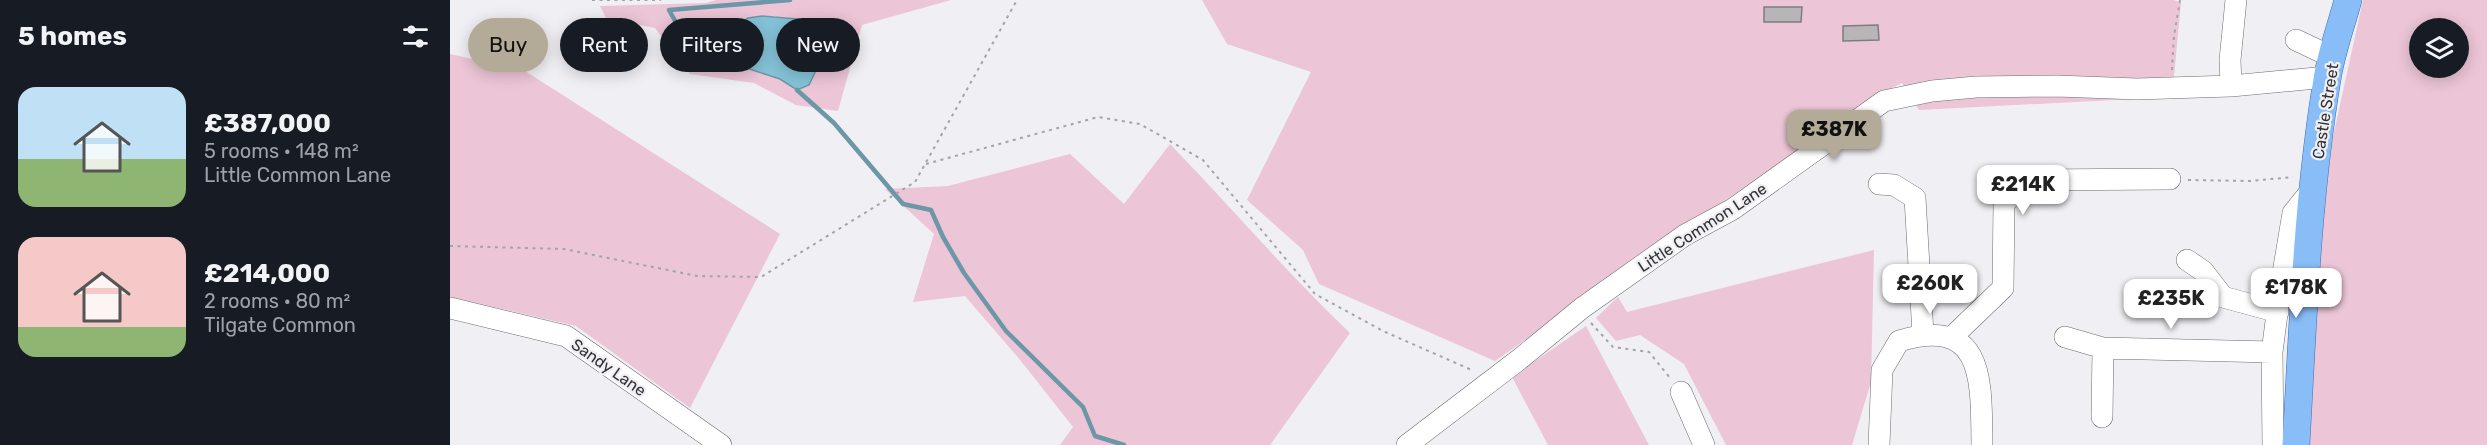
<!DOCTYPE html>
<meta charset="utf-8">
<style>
:root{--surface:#171b24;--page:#20242c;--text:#f1f3f6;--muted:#9ea1a6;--accent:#b3ab97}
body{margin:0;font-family:Rubik,sans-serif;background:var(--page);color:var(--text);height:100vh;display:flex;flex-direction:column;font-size:22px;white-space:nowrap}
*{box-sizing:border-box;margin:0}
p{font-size:20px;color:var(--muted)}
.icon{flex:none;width:33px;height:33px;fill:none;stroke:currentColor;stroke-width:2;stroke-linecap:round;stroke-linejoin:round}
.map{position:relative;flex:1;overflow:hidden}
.panel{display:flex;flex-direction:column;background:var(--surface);width:450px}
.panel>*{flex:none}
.banner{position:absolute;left:18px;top:18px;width:570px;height:54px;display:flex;gap:12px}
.fabs{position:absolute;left:1959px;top:18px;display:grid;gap:12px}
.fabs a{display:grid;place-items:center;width:60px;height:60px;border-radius:50%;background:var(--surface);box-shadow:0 3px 15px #0003;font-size:30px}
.price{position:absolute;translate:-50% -51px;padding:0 14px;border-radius:12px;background:#fff;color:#222;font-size:20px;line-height:39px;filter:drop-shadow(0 2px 3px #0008)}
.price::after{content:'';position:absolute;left:50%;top:36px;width:18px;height:14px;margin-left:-9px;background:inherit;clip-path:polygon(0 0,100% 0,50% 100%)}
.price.selected{background:var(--accent);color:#111}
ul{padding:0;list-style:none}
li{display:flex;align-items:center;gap:18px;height:150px;padding:0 18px}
li span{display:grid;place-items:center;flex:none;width:168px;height:120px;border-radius:18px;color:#555}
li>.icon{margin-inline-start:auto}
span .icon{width:72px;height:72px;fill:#fffc;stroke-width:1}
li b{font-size:26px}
h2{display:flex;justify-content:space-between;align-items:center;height:72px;padding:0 18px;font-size:26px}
.chip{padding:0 21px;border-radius:27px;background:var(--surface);box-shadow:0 3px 15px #0003;font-size:21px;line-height:54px}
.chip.selected{background:var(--accent);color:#111}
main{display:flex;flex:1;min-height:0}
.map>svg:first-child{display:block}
</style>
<main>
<section class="panel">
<h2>5 homes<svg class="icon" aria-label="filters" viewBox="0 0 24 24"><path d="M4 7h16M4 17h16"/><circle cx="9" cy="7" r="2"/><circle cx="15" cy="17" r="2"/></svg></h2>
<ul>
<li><span style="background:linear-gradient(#bfe0f5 60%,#8fb573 0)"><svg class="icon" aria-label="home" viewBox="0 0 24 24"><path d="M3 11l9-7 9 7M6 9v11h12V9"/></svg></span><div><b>£387,000</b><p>5 rooms · 148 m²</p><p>Little Common Lane</p></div></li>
<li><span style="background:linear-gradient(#f6c9c9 75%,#8fb573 0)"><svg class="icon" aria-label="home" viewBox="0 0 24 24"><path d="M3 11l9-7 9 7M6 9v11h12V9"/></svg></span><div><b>£214,000</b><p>2 rooms · 80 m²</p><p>Tilgate Common</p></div></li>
</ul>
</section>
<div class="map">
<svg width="2037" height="445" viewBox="0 0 2037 445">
<rect width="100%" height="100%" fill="#efeff4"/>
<!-- green -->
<path fill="#ecc5d6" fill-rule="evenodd" d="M266,0H501L412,25L388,111L346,105L304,83L240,74L205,28L156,18L150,6L256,3ZM312,16H326L347,90L330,79L290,66L287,63V50L270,55L228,26H287L298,18Z
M752,0H1724L1731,3L1722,97L1469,110L1452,83L1422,98L1045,361L869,284L853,250L797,200L861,72L777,44ZM1314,7H1351V22H1314Z
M1913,0H2037V445H1855L1875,173ZM1970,28H2008V68H1970Z
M0,54L75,71L330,234L240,408L126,326L0,297Z
M720,144C781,207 837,273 900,333L820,445H610L623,427L571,361L515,296L463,302L484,234L435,189L498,186L620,154L674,204Z
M1424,250L1421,382L1402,445H1276L1234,364L1190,335L1166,341L1146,318L1168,297L1177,312Z
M1136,326L1199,445H1098L1062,377Z"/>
<!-- water -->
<path fill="#85c2d7" stroke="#6c97a6" stroke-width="1.5" d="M312,16L347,19L361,27L372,58L359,85L347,90L330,79L290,66L287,63V50C259,58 241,69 219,44L222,34L228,26H286L298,18Z"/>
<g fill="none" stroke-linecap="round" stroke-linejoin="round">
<!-- stream -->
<path stroke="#6c97a6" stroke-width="4.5" d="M228,26L219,10L340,0
M347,90L384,123L453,204L481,210L493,237L514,273L556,331L633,407L645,436L674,445"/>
</g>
<!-- building -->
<path fill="#b8b5b9" stroke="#7f7c80" stroke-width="1.5" d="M1314,7H1352L1351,22H1314Z
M1428,25L1429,40L1393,41V26Z"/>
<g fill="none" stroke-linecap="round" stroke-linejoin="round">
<!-- minor casing -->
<g stroke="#6c6c70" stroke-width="22">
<path id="minor" d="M1846,40L1882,57
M1781,86L1780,60L1786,0
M1429,184L1444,185L1465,198L1473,334
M1737,260L1753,271L1773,297L1828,312
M0,308L116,336L271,445
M1502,337L1553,288L1554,204L1575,180L1720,179
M1615,337L1653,348L1822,352
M1231,392L1254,445
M1652,417L1653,348
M957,445L1071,358L1132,308L1235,235L1283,209L1434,101L1482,91L1526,87L1607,86L1687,89L1781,86L1877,77
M1429,445L1432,370L1449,341C1536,315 1531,383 1532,445
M1823,445L1822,352L1830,291L1843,213L1864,187"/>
</g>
<!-- major casing -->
<g stroke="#3770b1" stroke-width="28">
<path id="major" d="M1846,445C1853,323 1857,201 1877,80C1881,53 1891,26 1898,0"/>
</g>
<!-- path -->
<path stroke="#a4a4a7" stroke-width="2" stroke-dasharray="3 4.5" stroke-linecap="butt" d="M142,0H211
M1722,70L1724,36L1730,0
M476,164L648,117L690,124L753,160L865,294L933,331L1024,371
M1738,180L1800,181L1843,177
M0,246L114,249L247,276L311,277L465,182L567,0
M1141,323L1163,347L1199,352L1220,378"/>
<!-- minor -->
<use href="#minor" stroke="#fff" stroke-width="21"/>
<!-- major -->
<use href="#major" stroke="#89bdf8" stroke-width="27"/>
</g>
<g text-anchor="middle" stroke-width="4.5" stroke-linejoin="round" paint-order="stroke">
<!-- street labels -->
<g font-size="16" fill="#323234" stroke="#efeff4">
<text transform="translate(1875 111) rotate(-81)" y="6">Castle Street</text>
<text transform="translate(1252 227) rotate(-33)" y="6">Little Common Lane</text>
<text transform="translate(159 367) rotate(35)" y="6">Sandy Lane</text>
</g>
</g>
</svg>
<div class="fabs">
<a><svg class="icon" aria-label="layers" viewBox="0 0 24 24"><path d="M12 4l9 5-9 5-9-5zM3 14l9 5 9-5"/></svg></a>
</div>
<b class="price selected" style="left:1384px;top:161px">£387K</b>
<b class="price" style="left:1573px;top:216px">£214K</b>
<b class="price" style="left:1480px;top:315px">£260K</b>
<b class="price" style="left:1846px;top:319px">£178K</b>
<b class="price" style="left:1721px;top:330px">£235K</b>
<div class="banner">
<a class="chip selected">Buy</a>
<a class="chip">Rent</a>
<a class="chip">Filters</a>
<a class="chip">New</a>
</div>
</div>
</main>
